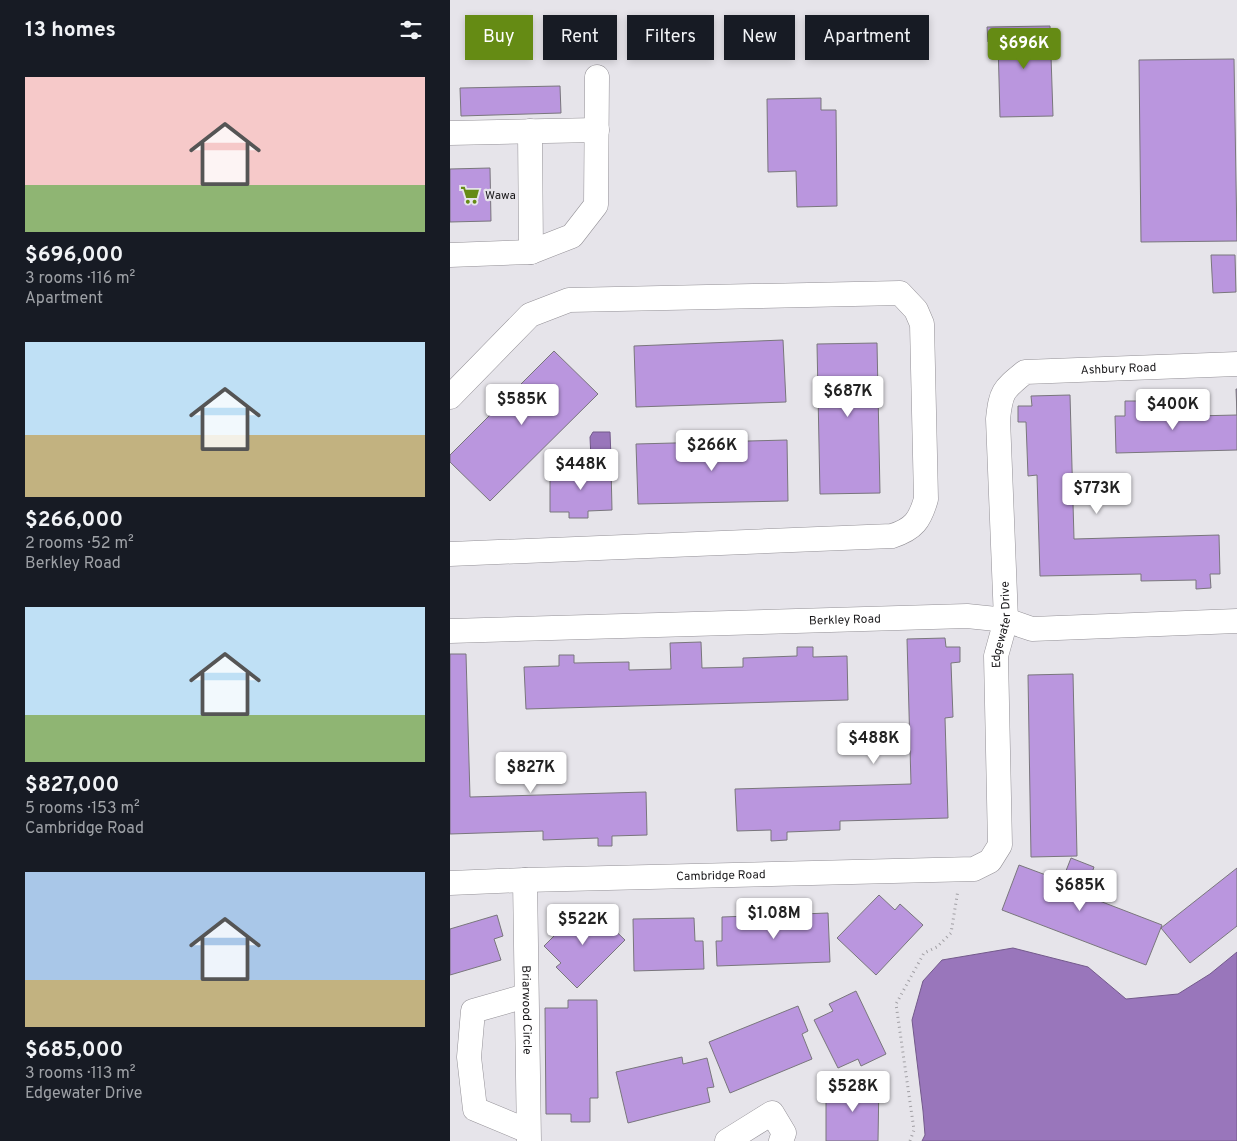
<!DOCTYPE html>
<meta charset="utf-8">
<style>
:root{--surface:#171b24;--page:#242831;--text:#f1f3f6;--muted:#9ea1a6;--accent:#658b14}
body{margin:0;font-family:Overpass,sans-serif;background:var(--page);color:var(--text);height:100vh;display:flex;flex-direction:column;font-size:19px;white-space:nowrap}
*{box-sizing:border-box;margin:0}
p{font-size:16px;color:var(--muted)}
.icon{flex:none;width:28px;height:28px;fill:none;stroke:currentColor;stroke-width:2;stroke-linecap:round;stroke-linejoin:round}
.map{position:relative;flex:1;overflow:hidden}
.drawer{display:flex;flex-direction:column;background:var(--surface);width:450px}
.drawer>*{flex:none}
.hud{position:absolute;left:15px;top:15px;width:475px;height:45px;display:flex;gap:10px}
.price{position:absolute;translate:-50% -42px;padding:0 11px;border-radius:5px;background:#fff;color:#222;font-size:16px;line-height:32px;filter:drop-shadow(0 1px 2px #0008)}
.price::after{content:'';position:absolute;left:50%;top:30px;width:15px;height:11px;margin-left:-8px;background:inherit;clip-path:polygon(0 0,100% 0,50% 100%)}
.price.selected{background:var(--accent);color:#fff}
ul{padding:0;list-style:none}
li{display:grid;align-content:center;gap:10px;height:265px;padding:0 25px}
li span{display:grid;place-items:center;height:155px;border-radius:0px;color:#555}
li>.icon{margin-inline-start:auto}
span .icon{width:90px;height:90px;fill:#fffc;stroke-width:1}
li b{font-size:21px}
h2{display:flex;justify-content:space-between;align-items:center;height:60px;padding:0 25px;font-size:21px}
.tag{padding:0 18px;border-radius:0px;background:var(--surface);box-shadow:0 2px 8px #0003;font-size:18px;line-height:45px}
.tag.selected{background:var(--accent);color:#fff}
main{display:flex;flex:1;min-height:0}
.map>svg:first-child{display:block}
</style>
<main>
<section class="drawer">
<h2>13 homes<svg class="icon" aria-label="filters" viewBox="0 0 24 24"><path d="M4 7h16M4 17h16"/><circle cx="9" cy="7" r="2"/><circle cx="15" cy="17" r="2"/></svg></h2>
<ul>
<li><span style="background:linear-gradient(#f6c9c9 70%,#8fb573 0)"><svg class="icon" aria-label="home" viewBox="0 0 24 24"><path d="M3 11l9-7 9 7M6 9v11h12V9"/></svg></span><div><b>$696,000</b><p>3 rooms · 116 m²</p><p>Apartment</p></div></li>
<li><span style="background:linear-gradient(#bfe0f5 60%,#c2b280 0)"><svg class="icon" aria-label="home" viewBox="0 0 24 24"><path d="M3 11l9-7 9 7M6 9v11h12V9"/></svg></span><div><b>$266,000</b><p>2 rooms · 52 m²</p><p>Berkley Road</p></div></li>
<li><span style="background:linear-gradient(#bfe0f5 70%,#8fb573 0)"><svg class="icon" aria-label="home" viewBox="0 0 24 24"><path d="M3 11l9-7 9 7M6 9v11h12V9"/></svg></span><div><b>$827,000</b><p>5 rooms · 153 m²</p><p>Cambridge Road</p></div></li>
<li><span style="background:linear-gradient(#a9c7e8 70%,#c2b280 0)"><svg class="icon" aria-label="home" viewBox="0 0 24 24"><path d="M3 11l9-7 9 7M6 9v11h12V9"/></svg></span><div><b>$685,000</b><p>3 rooms · 113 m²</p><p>Edgewater Drive</p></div></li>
</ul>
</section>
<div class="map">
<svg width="787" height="1141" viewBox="0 0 787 1141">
<rect width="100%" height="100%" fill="#e6e4ea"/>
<!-- water -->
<path fill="#9976bb" stroke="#735a8b" d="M143,432H160L161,458L141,459L140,437Z
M563,948L638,967L676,999L728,994L760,974L787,952V1141H472L475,1135L473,1111L462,1020L473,981L492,960Z"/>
<!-- building -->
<path fill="#ba96de" stroke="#79767c" d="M600,26L603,116L550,117L548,42H538L537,27Z
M784,59L787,241L691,242L689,60Z
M110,86L111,113L11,116L10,88Z
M371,98V110H386L387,206L347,207L346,171L318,172L317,99Z
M40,168L41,221L0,222V169Z
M761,255H785L786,292L763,293Z
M333,340L336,402L186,407L184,346Z
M427,343L430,493L370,494L367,344Z
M104,351L148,394L40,501L0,462V455Z
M786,389H787V450L666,453L665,416H675V401H690V410L744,409V416L787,415Z
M620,395L624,539L769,535L770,574H760L761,588L746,589V580L691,581V574L590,576L587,475L578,476L576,422H568V406H582L581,396Z
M337,440L338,501L188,504L186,444Z
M161,467L162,510L138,511V518H119V512H100V468Z
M495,638L496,647H510V662L501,663L503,717L495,718L498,818L390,821V830L337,832V840L321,841V830L287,831L285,789L461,784L457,639Z
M251,642L252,668L293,667V658L347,656V647H363V657L397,656L398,700L76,709L74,667L109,666V655H124V663L179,662V670L221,669L220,643Z
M0,654H16L20,797L196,792L197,835L162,836V846H148V838L93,840V831L0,834Z
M623,674L627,856L581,857L578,675Z
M621,858L644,867L634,895L712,925L696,965L552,910L569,865L612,881Z
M787,868V926L740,963L711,928Z
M429,895L445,910L450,904L473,925L426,975L387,938Z
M132,908L147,923L152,918L175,940L127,988L106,967L111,963L94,946Z
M378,913L380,962L267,966L266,941H272V917Z
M47,915L53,936L44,939L51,960L0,975V929Z
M244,918L245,941H253L254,969L184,971L183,919Z
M406,991L436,1054L411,1066L408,1059L388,1068L364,1020L383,1011L379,1004Z
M118,1000H147L148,1098H140V1122H121V1114H96L95,1008H118Z
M348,1006L358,1031L352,1034L362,1059L280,1093L259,1042Z
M232,1057L233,1064L257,1058L264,1087L257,1088L260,1102L178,1123L166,1072Z
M402,1081H429L428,1141H376V1088H402Z"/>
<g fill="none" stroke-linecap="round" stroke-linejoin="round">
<!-- minor casing -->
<g stroke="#939096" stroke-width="25">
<g id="minor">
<path d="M80,131L81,252"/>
<path d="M0,133L147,130"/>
<path d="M0,255L81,252L122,236L146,205L147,77"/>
<path d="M0,397L80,315L119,300L450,293L466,310L472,324L476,499C470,520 464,529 442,536L0,554"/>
<path id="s1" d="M0,631L517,616L556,620L582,629L787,621"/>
<path id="s2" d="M75,880L79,1141"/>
<path id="s3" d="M0,883L75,880L524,869L540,861L550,845L546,656L556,620L548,419C551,391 553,390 575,372L787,364"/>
<path d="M76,996L23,1011L19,1057L25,1109L78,1131"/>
<path d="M277,1141L322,1113L334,1133L331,1141"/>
</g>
</g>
<!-- path -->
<path stroke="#a19fa4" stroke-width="3" stroke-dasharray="1 4" stroke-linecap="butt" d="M460,1141L464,1130L446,1004L474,953L487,947L501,933L508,890"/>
<!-- minor -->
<use href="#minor" stroke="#fff" stroke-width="24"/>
</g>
<!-- icons -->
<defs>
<g id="supermarket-bare" transform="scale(1.5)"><path d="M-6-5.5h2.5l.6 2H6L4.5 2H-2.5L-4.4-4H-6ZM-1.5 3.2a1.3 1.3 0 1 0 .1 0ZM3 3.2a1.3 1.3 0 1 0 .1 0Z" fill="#658b14" stroke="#e6e4ea" stroke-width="2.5" paint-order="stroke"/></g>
</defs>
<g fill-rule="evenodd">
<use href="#supermarket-bare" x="20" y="195"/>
</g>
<g text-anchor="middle" stroke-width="4.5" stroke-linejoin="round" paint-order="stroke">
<!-- poi labels -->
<g font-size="12" fill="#19181a" stroke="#e6e4ea" text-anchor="start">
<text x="35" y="199">Wawa</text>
</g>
<!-- street labels -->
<g font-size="12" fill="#19181a" stroke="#e6e4ea">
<text dy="4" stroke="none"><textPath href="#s3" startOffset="1139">Ashbury Road</textPath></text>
<text dy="4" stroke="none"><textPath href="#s1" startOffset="395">Berkley Road</textPath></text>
<text dy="4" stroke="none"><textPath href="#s3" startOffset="782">Edgewater Drive</textPath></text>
<text dy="4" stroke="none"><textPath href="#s3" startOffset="271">Cambridge Road</textPath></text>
<text dy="4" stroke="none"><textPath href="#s2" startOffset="130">Briarwood Circle</textPath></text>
</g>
</g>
</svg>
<b class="price selected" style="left:574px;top:70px">$696K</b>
<b class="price" style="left:398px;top:418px">$687K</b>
<b class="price" style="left:72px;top:426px">$585K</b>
<b class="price" style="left:723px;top:431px">$400K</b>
<b class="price" style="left:262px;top:472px">$266K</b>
<b class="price" style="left:131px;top:491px">$448K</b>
<b class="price" style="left:647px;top:515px">$773K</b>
<b class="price" style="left:424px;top:765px">$488K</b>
<b class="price" style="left:81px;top:794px">$827K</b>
<b class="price" style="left:630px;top:912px">$685K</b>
<b class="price" style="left:324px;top:940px">$1.08M</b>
<b class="price" style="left:133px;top:946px">$522K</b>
<b class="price" style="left:403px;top:1113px">$528K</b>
<div class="hud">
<a class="tag selected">Buy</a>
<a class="tag">Rent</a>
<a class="tag">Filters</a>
<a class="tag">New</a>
<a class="tag">Apartment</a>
</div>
</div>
</main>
